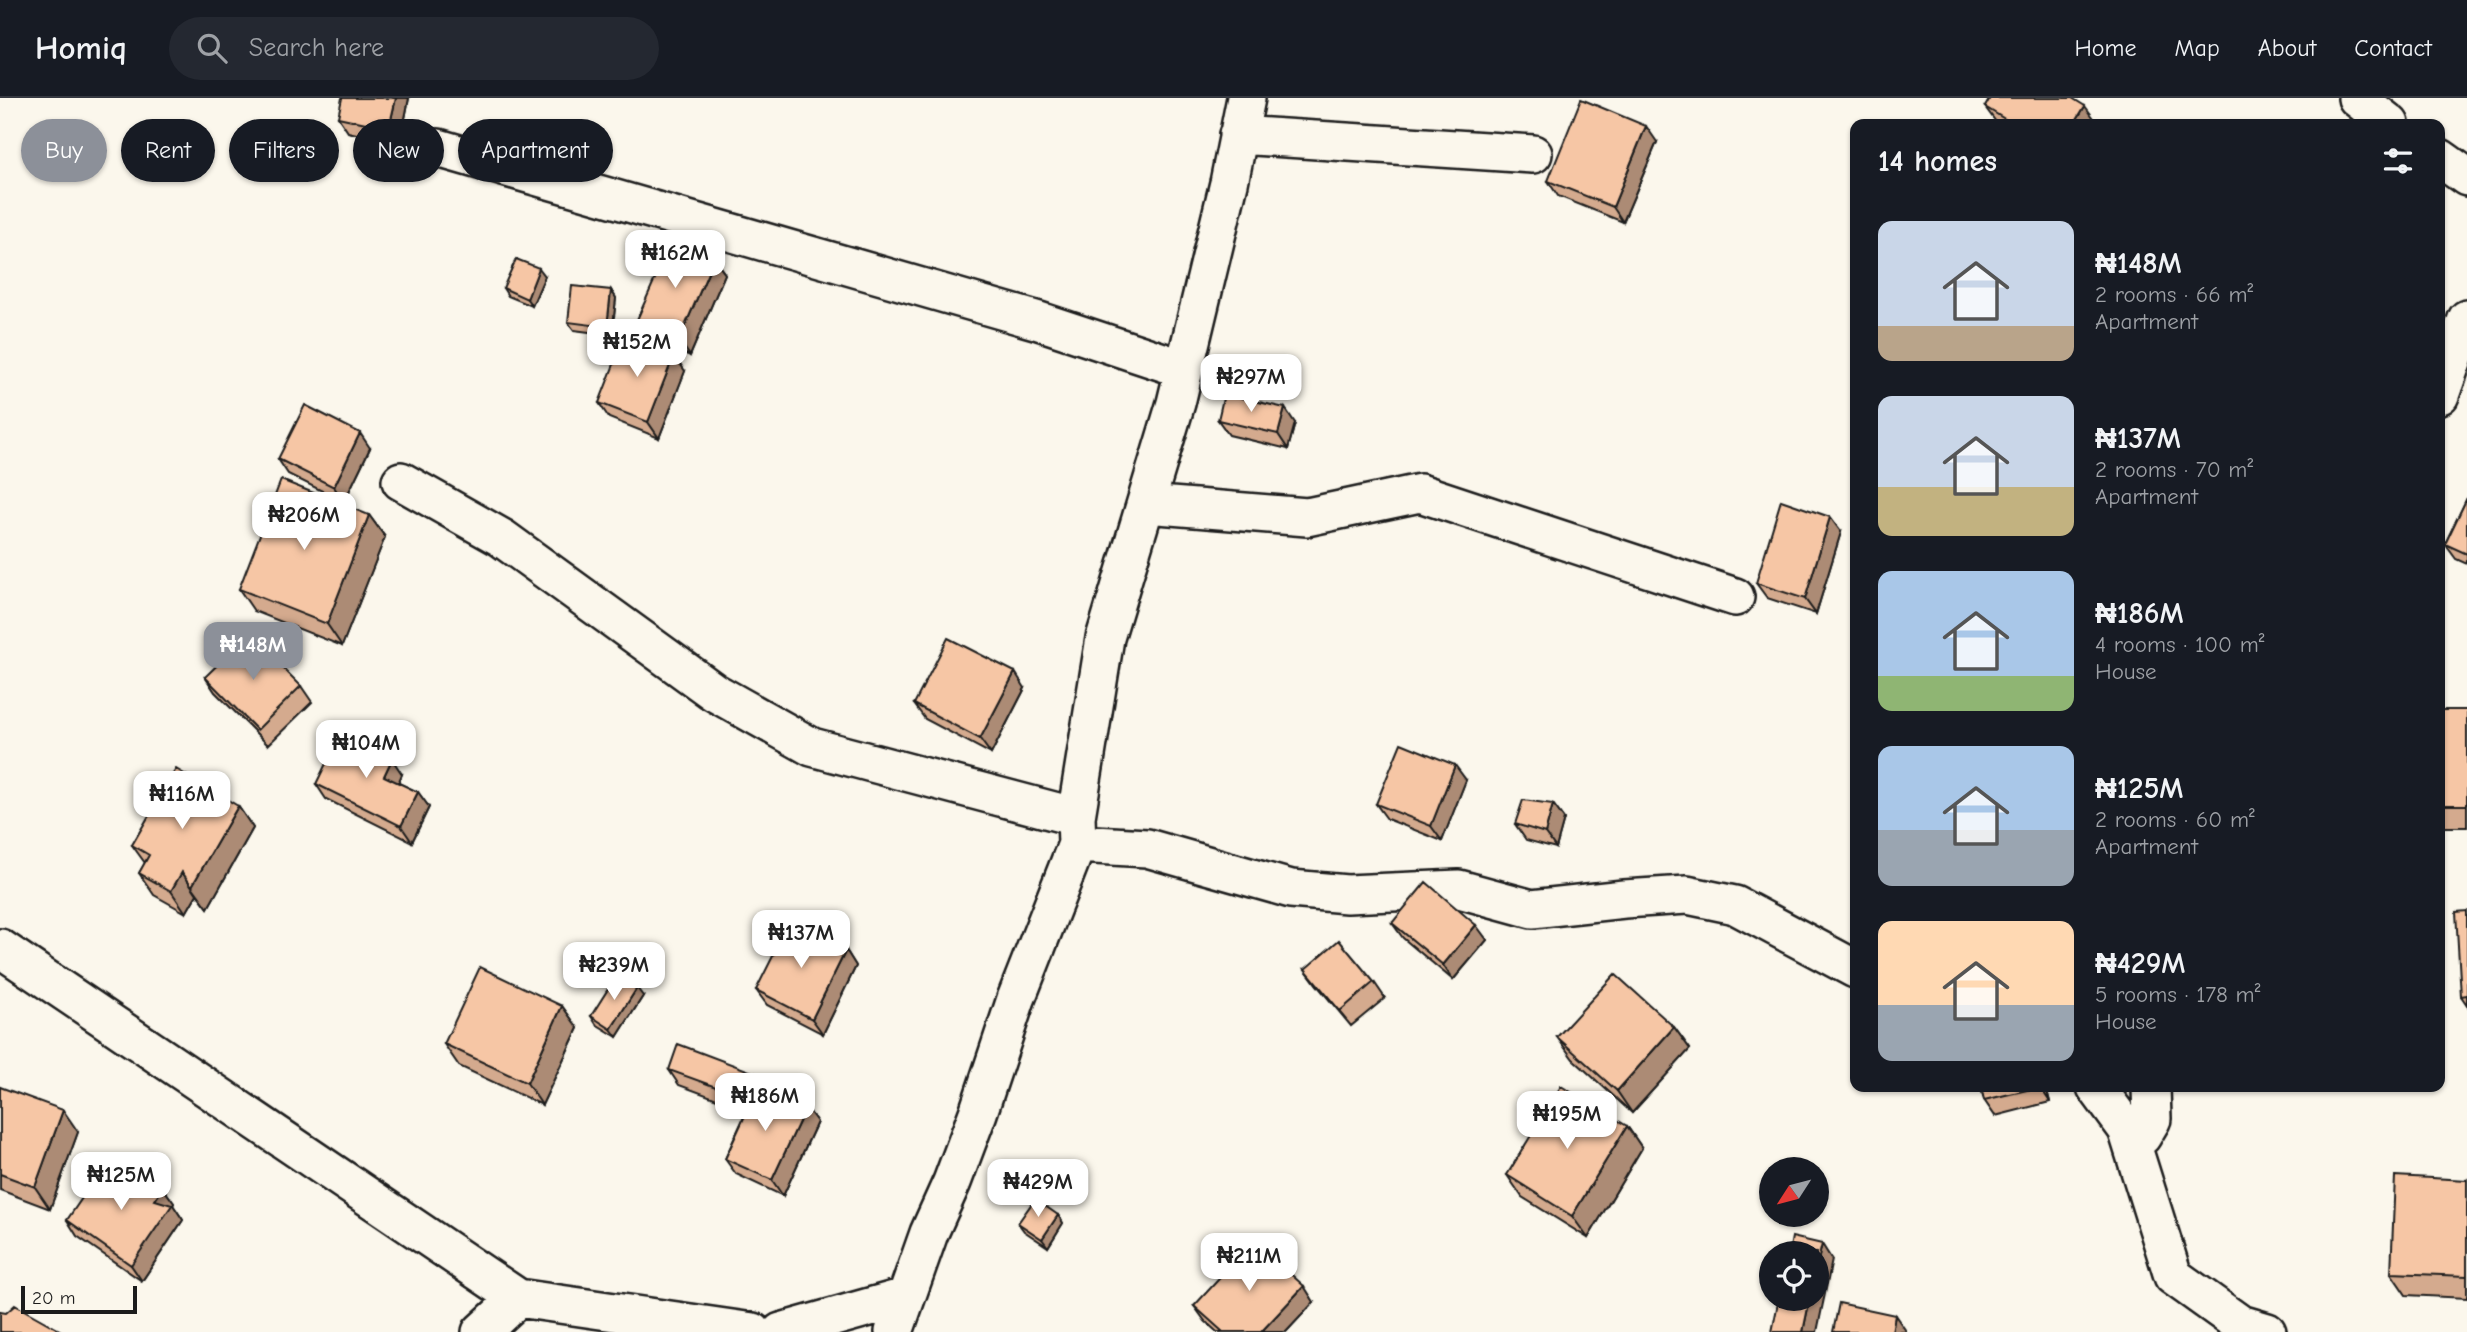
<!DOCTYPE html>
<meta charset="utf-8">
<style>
:root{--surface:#171b24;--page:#242831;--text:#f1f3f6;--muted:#9ea1a6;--line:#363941;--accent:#8c9099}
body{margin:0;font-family:"Comic Neue",sans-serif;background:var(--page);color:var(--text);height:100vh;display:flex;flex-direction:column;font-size:26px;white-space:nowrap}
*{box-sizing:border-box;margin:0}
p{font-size:23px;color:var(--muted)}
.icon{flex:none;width:38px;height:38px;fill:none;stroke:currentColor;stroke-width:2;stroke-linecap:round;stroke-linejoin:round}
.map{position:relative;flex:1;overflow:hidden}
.panel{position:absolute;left:1850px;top:21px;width:595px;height:973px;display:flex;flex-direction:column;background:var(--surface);border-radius:14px;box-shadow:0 2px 5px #0004}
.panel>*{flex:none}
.banner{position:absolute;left:21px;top:21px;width:665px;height:63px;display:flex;gap:14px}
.needle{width:46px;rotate:234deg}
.controls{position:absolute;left:1759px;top:1059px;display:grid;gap:14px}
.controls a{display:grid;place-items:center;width:70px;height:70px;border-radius:50%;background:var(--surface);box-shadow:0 2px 5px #0004;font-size:35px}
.scale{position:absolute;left:21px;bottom:18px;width:116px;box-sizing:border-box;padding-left:7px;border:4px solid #1c1c1c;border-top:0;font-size:19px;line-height:24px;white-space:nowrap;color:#1c1c1c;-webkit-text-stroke:5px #fbf7ec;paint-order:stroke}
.price{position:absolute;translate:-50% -60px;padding:0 16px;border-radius:14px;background:#fff;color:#222;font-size:23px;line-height:46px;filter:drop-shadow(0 2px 4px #0008)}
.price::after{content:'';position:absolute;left:50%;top:42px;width:21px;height:16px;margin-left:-10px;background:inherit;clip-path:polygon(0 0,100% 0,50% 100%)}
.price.selected{background:var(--accent);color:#fff}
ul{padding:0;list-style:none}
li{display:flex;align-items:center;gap:21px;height:175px;padding:0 28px}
li span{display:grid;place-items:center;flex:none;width:196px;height:140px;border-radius:14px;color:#555}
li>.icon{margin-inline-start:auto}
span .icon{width:84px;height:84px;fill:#fffc;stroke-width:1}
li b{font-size:30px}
h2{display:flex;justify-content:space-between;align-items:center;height:84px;padding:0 28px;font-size:30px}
.chip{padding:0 24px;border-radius:32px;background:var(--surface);box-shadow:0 2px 5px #0004;font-size:24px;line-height:63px}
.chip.selected{background:var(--accent);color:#fff}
header{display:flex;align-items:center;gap:42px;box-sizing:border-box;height:98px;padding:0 35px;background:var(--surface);border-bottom:2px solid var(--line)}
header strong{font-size:33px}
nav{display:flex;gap:38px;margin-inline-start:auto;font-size:24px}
.search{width:490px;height:63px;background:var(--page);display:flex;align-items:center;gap:18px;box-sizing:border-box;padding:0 24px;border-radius:38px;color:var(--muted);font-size:26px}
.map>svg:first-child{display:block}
</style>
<header>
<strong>Homiq</strong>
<div class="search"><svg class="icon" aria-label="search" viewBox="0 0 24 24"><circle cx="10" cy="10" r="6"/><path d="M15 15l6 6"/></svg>Search here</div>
<nav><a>Home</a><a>Map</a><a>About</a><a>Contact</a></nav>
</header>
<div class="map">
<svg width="2467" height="1234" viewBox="0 0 2467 1234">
<rect width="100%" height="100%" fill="#fbf7ec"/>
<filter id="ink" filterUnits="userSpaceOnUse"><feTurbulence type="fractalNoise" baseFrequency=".0143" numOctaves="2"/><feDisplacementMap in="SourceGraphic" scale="14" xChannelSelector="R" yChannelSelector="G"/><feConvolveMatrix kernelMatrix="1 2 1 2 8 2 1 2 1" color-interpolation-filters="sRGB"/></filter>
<g filter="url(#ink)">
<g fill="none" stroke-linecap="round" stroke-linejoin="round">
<!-- street casing -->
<g stroke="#1c1c1c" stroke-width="42">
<path id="street" d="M2357,0L2390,26
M1238,37L1533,56
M438,50L1039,223L1184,271
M2440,60L2467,79
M2440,297L2467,221
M401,383L502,440L714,594L812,649L1076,719
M1146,406L1307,419L1420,395L1735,499
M1077,746L1147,750L1291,791L1347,796L1459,791L1532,811L1624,801L1687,797L1735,807L1855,871
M0,850L518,1200L753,1234
M2096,989L2127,1031L2173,1178L2240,1226L2267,1234
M2127,1031L2142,1038L2152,1021L2151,989
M481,1234L518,1200
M781,1234L905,1199
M894,1234L929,1135L952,1084L978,1015L1016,901L1077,746L1076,719L1105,540L1176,305L1229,85L1246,0"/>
</g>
<!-- street -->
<use href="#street" stroke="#fbf7ec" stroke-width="37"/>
</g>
<!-- wall -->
<path fill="#d4aa8e" stroke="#1c1c1c" stroke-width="2" d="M409,0L400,46L348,34L338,19Z
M1985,9L2096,23L2094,26H2000L1996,24Z
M1657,44L1623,124L1558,98L1548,83Z
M714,161L725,176L690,258L647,239L636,224Z
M545,178L532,208L508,198L503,190Z
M611,192L616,200L612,237L574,232L568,224Z
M685,273L659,340L609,320L599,305Z
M1218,322L1295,325L1288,351L1229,337Z
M370,350L344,404L288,376L278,361Z
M2467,400V466L2456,461L2445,446Z
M369,417L385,439L342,548L254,513L239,491Z
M1841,434L1816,516L1767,500L1756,485Z
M205,579L301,588L312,604L268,647L215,594Z
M1025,590L991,656L925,621L914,606Z
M2440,612H2467V729H2440Z
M402,676L398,685L418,694L429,709L412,744L326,701L316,686Z
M1466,682L1442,743L1387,721L1376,706Z
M1553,706L1564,721L1556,750L1526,742L1515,726Z
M238,708L253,730L208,810L197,796L186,815L154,797L139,775L145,765L132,747Z
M2467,813V907L2461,898Z
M1392,825L1487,842L1453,882L1403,840Z
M846,852L856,868L823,936L767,907L756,892Z
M1305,871L1374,884L1385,900L1351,928L1316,886Z
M643,898L617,939L596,926L591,918Z
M562,908L578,930L542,1007L459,968L444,946Z
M1674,929L1690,951L1632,1015L1573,961L1557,939Z
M669,972L766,990L806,1009L817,1024L783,1098L736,1076L725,1061L747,1012L679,987Z
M0,989L78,1034L50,1111L0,1092Z
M1981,989H2046L2050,1004L1995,1018L1984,1002Z
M1627,1028L1642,1050L1588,1140L1522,1099L1507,1077Z
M122,1080L163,1090L174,1105L173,1107L183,1122L142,1183L77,1138L67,1122Z
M2467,1082V1200L2406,1197L2391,1175Z
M1058,1117L1063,1125L1048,1149L1024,1133L1018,1125Z
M1314,1204L1286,1234H1217L1205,1223L1194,1208Z"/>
<!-- shaded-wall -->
<path fill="#ac8b74" stroke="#1c1c1c" stroke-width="2" d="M396,0H409L400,46L389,30Z
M2085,8L2096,23L2094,26H2074Z
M1646,28L1657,44L1623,124L1613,109Z
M714,161L725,176L690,258L679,242Z
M539,170L545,178L532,208L527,201Z
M611,192L616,200L612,237L607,229Z
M674,257L685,273L659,340L648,324Z
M1285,310L1295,325L1288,351L1278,336Z
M360,335L370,350L344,404L334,389Z
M369,417L385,439L342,548L327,526Z
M1830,419L1841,434L1816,516L1805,501Z
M1015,574L1025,590L991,656L980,641Z
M392,661L402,676L395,693L384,678Z
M1455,667L1466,682L1442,743L1431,728Z
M418,694L429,709L412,744L401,728Z
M1553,706L1564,721L1556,750L1545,735Z
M238,708L253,730L208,810L192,788Z
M182,774L197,796L186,815L171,793Z
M1476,827L1487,842L1453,882L1443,867Z
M846,852L856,868L823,936L812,921Z
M637,890L643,898L617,939L611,931Z
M562,908L578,930L542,1007L527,985Z
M1674,929L1690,951L1632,1015L1617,993Z
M755,975L766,990L756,1016L746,1000Z
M2040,989H2046L2050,1004Z
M806,1009L817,1024L783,1098L772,1082Z
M63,1012L78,1034L50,1111L35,1089Z
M1627,1028L1642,1050L1588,1140L1572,1118Z
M163,1090L174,1105L173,1107L183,1122L142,1183L131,1167L155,1102Z
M1058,1117L1063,1125L1048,1149L1042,1141Z
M1822,1146L1832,1162L1817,1234H1803L1810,1200H1816V1171Z
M1304,1188L1314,1204L1286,1234H1261Z
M1895,1217L1906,1233V1234H1892Z"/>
<!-- building -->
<path fill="#f6c6a5" stroke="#1c1c1c" stroke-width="2" d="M342,0H396L389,30L338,19Z
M1990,0H2072L2085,8L2074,26H2013L1985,9Z
M1581,1L1646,28L1613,109L1548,83Z
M672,142L714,161L679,242L636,224Z
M516,161L539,170L527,201L503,190Z
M572,188L611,192L607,229L568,224Z
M625,238L674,257L648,324L599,305Z
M1224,296L1285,310L1278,336L1218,322Z
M305,307L360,335L334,389L278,361Z
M281,382L369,417L327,526L239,491Z
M2467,400V456L2445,446Z
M1781,402L1830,419L1805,501L1756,485Z
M249,536L301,588L257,632L205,579Z
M948,540L1015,574L980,641L914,606Z
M2440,612H2467V707H2440Z
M341,635L392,661L384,678L418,694L401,728L316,686Z
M1401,645L1455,667L1431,728L1376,706Z
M176,671L238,708L192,788L182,774L171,793L139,775L149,757L132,747Z
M1523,702L1553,706L1545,735L1515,726Z
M1426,784L1476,827L1443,867L1392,825Z
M2467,813V897L2461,898L2456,814Z
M790,824L846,852L812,921L756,892Z
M1339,842L1374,884L1340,913L1305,871Z
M480,869L562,908L527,985L444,946Z
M1615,876L1674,929L1617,993L1557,939Z
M617,877L637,890L611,931L591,918Z
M678,946L755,975L746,1000L669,972Z
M759,987L806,1009L772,1082L725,1061Z
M1561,988L1627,1028L1572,1118L1507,1077Z
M0,989L63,1012L35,1089L0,1076Z
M1981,989H2040L1984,1002Z
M130,1067L163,1090L155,1102L172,1107L131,1167L67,1122L104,1068L122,1080Z
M2395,1078L2467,1082V1178L2391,1175Z
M1035,1101L1058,1117L1042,1141L1018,1125Z
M1792,1139L1822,1146L1816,1171V1155H1789Z
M1254,1143L1304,1188L1261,1234H1223L1194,1208Z
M1779,1200H1810L1803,1234H1772Z
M1839,1205L1895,1217L1892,1234H1833Z
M15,1207L63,1234H0V1214L6,1215Z"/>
</g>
</svg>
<div class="controls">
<a><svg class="needle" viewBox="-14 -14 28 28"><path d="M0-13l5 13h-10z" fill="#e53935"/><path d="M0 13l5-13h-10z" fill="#9ea1a6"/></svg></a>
<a><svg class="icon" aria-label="locate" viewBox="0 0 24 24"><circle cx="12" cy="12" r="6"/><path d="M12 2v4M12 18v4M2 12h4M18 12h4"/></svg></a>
</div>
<div class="scale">20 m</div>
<b class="price" style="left:675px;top:192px">₦162M</b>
<b class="price" style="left:637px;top:281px">₦152M</b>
<b class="price" style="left:1251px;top:316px">₦297M</b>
<b class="price" style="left:304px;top:454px">₦206M</b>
<b class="price selected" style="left:253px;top:584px">₦148M</b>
<b class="price" style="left:366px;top:682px">₦104M</b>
<b class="price" style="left:182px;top:733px">₦116M</b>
<b class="price" style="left:801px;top:872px">₦137M</b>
<b class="price" style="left:614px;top:904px">₦239M</b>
<b class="price" style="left:765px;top:1035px">₦186M</b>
<b class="price" style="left:1567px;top:1053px">₦195M</b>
<b class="price" style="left:121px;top:1114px">₦125M</b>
<b class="price" style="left:1038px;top:1121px">₦429M</b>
<b class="price" style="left:1249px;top:1195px">₦211M</b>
<div class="banner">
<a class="chip selected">Buy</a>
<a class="chip">Rent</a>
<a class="chip">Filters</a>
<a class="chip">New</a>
<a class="chip">Apartment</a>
</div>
<section class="panel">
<h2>14 homes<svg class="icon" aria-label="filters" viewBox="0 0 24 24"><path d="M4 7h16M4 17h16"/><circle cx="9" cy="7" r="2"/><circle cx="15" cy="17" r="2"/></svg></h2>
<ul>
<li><span style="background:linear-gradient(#c9d6e8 75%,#b9a48a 0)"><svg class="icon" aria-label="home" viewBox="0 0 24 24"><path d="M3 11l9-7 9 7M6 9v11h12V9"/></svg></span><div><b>₦148M</b><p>2 rooms · 66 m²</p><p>Apartment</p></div></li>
<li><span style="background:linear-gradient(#c9d6e8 65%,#c2b280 0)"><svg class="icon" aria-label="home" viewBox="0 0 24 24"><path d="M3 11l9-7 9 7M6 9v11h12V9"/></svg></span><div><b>₦137M</b><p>2 rooms · 70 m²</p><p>Apartment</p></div></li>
<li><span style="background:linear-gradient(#a9c7e8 75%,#8fb573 0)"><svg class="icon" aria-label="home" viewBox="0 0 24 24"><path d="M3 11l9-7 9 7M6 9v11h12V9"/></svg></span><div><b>₦186M</b><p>4 rooms · 100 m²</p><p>House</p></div></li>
<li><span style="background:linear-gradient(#a9c7e8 60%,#9aa5b1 0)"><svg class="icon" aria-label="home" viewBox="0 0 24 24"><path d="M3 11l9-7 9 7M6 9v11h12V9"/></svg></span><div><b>₦125M</b><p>2 rooms · 60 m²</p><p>Apartment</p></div></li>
<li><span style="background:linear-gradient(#ffd9b3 60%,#9aa5b1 0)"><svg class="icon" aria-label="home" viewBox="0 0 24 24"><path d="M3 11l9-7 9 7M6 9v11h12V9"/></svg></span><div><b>₦429M</b><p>5 rooms · 178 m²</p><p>House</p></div></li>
</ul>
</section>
</div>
